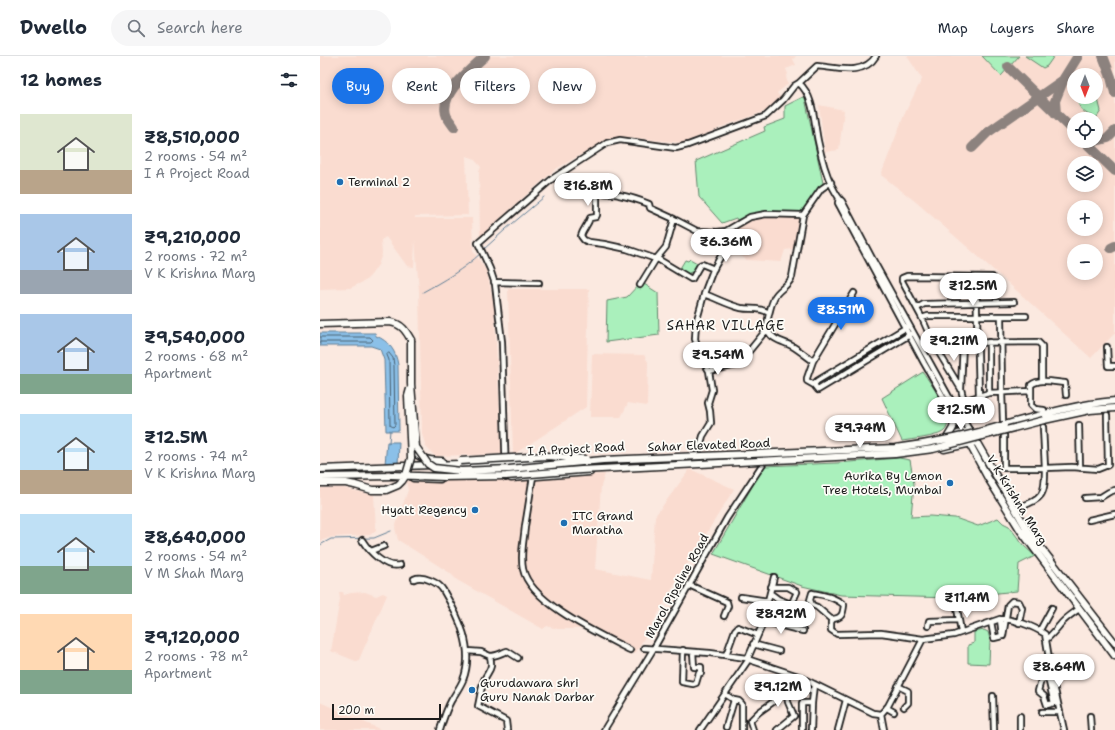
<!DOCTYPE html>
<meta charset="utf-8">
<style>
:root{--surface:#fff;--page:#f6f6f7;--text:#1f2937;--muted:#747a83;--line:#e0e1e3;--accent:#1a73e8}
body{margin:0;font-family:"Shantell Sans",sans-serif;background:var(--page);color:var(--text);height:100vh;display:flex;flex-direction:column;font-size:15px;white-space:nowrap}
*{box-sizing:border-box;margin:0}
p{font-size:13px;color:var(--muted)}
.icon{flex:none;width:22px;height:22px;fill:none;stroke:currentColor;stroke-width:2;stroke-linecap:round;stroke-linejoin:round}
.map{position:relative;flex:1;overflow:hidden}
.sheet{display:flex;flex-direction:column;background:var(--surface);width:320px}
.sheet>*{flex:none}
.banner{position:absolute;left:12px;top:12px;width:380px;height:36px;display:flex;gap:8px}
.needle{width:26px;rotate:180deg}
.tools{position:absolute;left:747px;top:12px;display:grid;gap:8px}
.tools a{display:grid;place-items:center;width:36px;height:36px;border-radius:50%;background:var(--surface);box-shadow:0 2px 10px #0003;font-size:20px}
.scale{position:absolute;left:12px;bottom:10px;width:109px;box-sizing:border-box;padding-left:4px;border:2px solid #1c1c1c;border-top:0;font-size:11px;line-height:14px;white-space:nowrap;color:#1c1c1c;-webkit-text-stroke:3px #fdfcf7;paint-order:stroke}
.price{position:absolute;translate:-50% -34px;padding:0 9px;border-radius:14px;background:#fff;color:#222;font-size:13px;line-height:26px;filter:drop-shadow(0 1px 2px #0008)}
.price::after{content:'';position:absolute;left:50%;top:24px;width:12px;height:9px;margin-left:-6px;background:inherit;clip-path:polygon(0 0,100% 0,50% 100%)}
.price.current{background:var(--accent);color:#fff}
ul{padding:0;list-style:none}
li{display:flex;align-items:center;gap:12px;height:100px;padding:0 20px}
li span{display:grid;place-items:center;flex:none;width:112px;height:80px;border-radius:0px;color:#555}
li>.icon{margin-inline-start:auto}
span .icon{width:48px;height:48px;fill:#fffc;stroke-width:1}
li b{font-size:17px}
h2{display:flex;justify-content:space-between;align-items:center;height:48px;padding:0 20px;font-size:17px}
.pill{padding:0 14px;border-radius:18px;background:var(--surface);box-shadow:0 2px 10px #0003;font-size:14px;line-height:36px}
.pill.current{background:var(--accent);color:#fff}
header{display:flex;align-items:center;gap:24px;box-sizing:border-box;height:56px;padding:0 20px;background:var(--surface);border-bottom:1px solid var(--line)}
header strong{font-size:19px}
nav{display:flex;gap:22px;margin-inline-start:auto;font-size:14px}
.search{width:280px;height:36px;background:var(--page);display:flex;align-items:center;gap:10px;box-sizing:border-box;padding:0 14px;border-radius:22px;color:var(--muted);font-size:15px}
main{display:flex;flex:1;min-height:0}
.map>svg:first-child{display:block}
</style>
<header>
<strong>Dwello</strong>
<div class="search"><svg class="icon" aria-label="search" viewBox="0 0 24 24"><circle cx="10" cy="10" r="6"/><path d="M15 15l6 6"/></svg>Search here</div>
<nav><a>Map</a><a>Layers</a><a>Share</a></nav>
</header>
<main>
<section class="sheet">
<h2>12 homes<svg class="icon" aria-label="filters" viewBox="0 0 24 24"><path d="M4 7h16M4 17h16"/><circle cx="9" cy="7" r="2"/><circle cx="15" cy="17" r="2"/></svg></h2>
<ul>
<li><span style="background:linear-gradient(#dfe7d0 70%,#b9a48a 0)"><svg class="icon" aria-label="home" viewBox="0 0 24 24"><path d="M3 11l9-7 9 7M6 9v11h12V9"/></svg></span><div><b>₹8,510,000</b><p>2 rooms · 54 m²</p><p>I A Project Road</p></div></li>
<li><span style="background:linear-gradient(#a9c7e8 70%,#9aa5b1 0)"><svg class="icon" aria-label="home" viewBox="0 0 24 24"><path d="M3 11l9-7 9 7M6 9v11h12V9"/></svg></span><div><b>₹9,210,000</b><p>2 rooms · 72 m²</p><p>V K Krishna Marg</p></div></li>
<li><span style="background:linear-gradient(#a9c7e8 75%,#7fa58c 0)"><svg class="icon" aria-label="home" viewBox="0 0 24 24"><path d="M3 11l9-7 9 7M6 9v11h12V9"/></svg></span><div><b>₹9,540,000</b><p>2 rooms · 68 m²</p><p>Apartment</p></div></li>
<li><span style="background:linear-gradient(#bfe0f5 70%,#b9a48a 0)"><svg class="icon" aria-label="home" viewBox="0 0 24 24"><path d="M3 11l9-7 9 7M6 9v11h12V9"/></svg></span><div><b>₹12.5M</b><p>2 rooms · 74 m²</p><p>V K Krishna Marg</p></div></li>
<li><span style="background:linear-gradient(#bfe0f5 65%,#7fa58c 0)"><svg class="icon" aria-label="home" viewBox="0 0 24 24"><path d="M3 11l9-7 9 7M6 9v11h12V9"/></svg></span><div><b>₹8,640,000</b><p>2 rooms · 54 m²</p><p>V M Shah Marg</p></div></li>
<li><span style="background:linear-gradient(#ffd9b3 70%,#7fa58c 0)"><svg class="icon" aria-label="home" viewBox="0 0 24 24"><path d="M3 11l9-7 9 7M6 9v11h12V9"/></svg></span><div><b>₹9,120,000</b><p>2 rooms · 78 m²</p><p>Apartment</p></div></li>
</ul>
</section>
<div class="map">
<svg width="795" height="674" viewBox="0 0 795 674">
<rect width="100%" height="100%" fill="#fbe9e0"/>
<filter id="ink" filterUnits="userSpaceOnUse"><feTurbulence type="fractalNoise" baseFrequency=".025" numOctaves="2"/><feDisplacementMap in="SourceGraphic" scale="8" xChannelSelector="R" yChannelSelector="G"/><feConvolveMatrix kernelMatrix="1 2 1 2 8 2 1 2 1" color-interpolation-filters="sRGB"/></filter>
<g filter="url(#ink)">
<!-- built -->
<path fill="#fadcd0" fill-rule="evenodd" d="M0,0H476L473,3L476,9L466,13L468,18L466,21L468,28L457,37L461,42L455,49L446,55L401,71L396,74L363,87L308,81L296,82L289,84L272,94L260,99L236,113L197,147L160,182L159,116L161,111L153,102L146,100L148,159L95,160V162H152L153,195L167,216L174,249L182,398L115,400L106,391L102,378L99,235L95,184L94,211L87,210L66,181L61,184L62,198L58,209L51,219L45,225L30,232L0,233Z
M587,0H795V277L771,302L686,225L596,146L561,119L584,59L602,23ZM754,19H776V41H754ZM754,63H776V85H754ZM754,107H776V129H754ZM754,151H776V173H754ZM754,195H776V217H754Z
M499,49L524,54L519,94L505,96Z
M458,161L480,163L473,193L465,194L461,206L427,204L408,191L411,175L426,166L439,162Z
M188,233H269L266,351L193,399Z
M272,298L324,299L328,306L327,350L308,347L301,361H270Z
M370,413L414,433L355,528L315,598L270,573H237L227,570L223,573L137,524L130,517L78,484L75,472L88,434L86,425L185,424L285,418L281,430L275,513L331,524L335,460Z
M0,432H23L54,439L56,474L50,479L12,481L0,485Z
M19,536H23L24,539L31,537L45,536L56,540L63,537L67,539L38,606L11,595L20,543Z
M0,646L55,671L60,674H0Z"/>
<!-- green -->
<path fill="#aaf0bc" stroke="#63866c" d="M662,0H699L681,20Z
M705,0H734L727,10L723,12Z
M776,35L781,55L777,61C769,61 760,54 758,47L760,41H776Z
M483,41L485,42L503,127L483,154L479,157C454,156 440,153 417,164L416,162L402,167L379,141L376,105L445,75L444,71L465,63V50Z
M370,203L379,208L376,219L370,216L368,219L359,214L365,204L368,205Z
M321,226L338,237L339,279L286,286L287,245L307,241Z
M603,316C610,327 643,370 619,378C607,382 594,383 582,385L562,342Z
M579,402L590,404L594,428L591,461L610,460L635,462L658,470L678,462L683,467L689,470L703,489L715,500L699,508L697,535L631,542L521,539L482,530L393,498L444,410L517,407Z
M664,574L668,576L670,583L669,608L648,607V589L654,587V576Z"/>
<!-- water -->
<path fill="#8bc0e8" stroke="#5f7e96" d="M0,277H55L56,280C69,285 76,295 78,309L79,375H66L64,304L60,293L51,290H0Z
M67,386H79L78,409L65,408Z"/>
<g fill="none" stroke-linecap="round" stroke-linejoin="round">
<!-- shore -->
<path stroke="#485e6e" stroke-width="1" d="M0,281H50L53,284L51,286H0
M69,297L73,302L74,310L75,369L73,371L70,369L69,304L67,299Z"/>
<!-- stream -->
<path stroke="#5f7e96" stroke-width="1" d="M163,194L186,173L224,141
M103,236C123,225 144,213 161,197
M69,387L70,374
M0,489L11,483L54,482L71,475"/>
<!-- taxiway -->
<path stroke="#8c827e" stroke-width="10" d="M783,0L791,21L795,37
M688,11L754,75
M736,58L735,45L743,25
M134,71C132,68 129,64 127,61C117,39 151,13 165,0
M764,85L795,115
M776,85L788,82L795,75
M652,92L667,77L743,24L758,0
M791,192L795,190"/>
<!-- minor casing -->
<g stroke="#1c1c1c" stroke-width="8">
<path id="minor" d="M479,27C494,40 494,66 498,85C501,100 505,116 512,130C515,135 517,141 522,145L552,202L633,348L650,375
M269,132C277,139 289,136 299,139C310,141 319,144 329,148L330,152L354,163
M277,136V159L276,161L270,162C268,169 263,173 261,180L264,184L269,186L284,188L307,193L336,203
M519,142L518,147L604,307L644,377
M336,202L371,223H372L380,209L382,208L394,213
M656,221L659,340
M174,226L219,227
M320,229L336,203L346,191L354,163L377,175L397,176L406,175L430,161L446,158L483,159
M534,237L493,305L487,322V325L494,329L498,334L591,278
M384,238C396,242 408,249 421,252C431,254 440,251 449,257
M597,252L604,248L694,246
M681,260L682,336L683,365
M602,262L608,260H706
M613,287L718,286L722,290V325
M643,287L641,333L644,345
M787,291L788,310H795
M604,294L615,290
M493,305C486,300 479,294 472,290C465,286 452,284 448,275C445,269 451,249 454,242C458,233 468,231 472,221L483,159L501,133L511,126
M389,315L416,309L421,305L443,278L447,275
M494,329L497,325L587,271
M641,333L613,287L602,262L582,225V222L587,220L672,221
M669,337L710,335
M633,348L669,337V286
M724,354L715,353L711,349V329C719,322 734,326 745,327L746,339
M759,369L760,412
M684,379V412H725L723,371
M378,398L383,380L391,367L390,355L388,347L392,334L389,315L381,301L375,283L376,267L385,235L393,214L406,191L408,181L406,175
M213,421C210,437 208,454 205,470C204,484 200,498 203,513C210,547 281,579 310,594
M186,422L182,286L175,228L170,213L158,187L232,123L287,87L300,84L356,92L368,89L446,60L463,44L474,30L479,27L497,10C517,12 544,20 556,0
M765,442L781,441L789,436L795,434
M695,453C722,442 725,443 725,412L752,411L778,413L788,409L787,359
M769,464L795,458
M42,484C49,495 65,513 80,509
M51,495L64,490
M94,523C103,519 119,527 123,534C139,561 155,593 143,624C140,631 135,638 131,645C126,654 123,664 120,674
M369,529L407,546L408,550L404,560
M450,537L458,543L471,548L472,547L477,536L468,531H451
M421,541L448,545
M637,552L641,576
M512,564L497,551L492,549L490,544L492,537C503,539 515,541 524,549C523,558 522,562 513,563L511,566V574L517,578L561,577L603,583
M443,565L483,575
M671,566L674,582L682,580L680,563
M442,569L435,564V554L440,550H447
M608,570L609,565L639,564
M720,574L732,552
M683,580L688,549L692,545L699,546L702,552L699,567
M726,584C731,579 735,575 739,570C744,563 752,558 759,553
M433,588L459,595
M324,592L390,597L426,602
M363,594L362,626L373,628L376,627L379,617H381V611H374L373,596
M147,595L161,596L170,600C173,614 169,613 164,624C161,632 160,642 158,650L186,665L187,674
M406,599L415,574L418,571L438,579
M170,600C177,600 181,597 187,595L198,602
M428,602L441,572L454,521
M430,604L478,620L553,657L561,658L564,674
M732,621L721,624L718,635L724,640L727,649L737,646
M728,622L734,647
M578,630L588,635V647L584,651
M453,633L463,631L493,635
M405,638L414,644L406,671
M673,640L674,674
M414,644L419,645L422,648V674
M567,652L574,656
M722,656H740
M561,658L568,650L603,583L634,579L680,563C694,563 713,570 725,578L732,621L744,674
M700,660V674
M770,660L771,674
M284,674L334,592L407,462L444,406L445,402
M380,674L427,606
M433,674L430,665L439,656L453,646V643L459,638L467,639L468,646L474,660L457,674
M482,674V647H492L494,628
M491,674L492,647
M518,674L526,644"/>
</g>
<!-- major casing -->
<g stroke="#1c1c1c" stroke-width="9">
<path id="major" d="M0,268L70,266C82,268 86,275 91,284
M724,364L770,354L795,352
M684,369C720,359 757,348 795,345
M638,378L650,375L708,475L795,587
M627,382L633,372L635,361
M648,385L668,422L701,475L795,600
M91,390C95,402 110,405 122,405
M624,393L656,386
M0,413L252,404
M0,421L74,420
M93,422L120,423
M191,422L270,416
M0,427H26L35,429"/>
</g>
<!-- minor -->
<use href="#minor" stroke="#fdfcf7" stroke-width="4.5"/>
<!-- major -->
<use href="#major" stroke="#fdfcf7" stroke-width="6"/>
<!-- major-bridge casing -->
<g stroke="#1c1c1c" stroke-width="9" stroke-linecap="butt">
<path id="major-bridge" d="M91,284V328L96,391L108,408L114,412L141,415L189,413L283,404L575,392C612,387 648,380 684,369
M140,405L227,400L266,403
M70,419L125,421L186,420L261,414L575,398L613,393L724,364
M35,429L52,434H66L78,429L82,425L86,419L91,402L88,340L90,333"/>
</g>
<!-- major-bridge -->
<use href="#major-bridge" stroke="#fdfcf7" stroke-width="6"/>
</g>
</g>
<!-- markers -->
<g fill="#1f6fb2" stroke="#fdfcf7" stroke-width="1.5">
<circle cx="20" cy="126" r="4"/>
<circle cx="630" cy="427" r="4"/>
<circle cx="155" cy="454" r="4"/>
<circle cx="244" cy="467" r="4"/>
<circle cx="152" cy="634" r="4"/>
</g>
<g text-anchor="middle" stroke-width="3.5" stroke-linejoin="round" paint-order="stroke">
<!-- poi labels -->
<g font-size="12" fill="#1c1c1c" stroke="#fdfcf7" text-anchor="start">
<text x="28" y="130">Terminal 2</text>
<text x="622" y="424" text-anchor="end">Aurika By Lemon<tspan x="622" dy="14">Tree Hotels, Mumbai</tspan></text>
<text x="147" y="458" text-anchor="end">Hyatt Regency</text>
<text x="252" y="464">ITC Grand<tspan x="252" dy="14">Maratha</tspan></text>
<text x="160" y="631">Gurudawara shri<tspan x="160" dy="14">Guru Nanak Darbar</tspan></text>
</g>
<!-- street labels -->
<g font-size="12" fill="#1c1c1c" stroke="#fdfcf7">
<text transform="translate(389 389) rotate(-2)" y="4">Sahar Elevated Road</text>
<text transform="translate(256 393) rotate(-3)" y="4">I A Project Road</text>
<text transform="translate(697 444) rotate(58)" y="4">V K Krishna Marg</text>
<text transform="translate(357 530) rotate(-61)" y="4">Marol Pipeline Road</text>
</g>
<!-- neighbourhood labels -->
<g font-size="13" letter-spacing="1" fill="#1c1c1c" stroke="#fdfcf7">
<text x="406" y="274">SAHAR VILLAGE</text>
</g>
</g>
</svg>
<div class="tools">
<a><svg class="needle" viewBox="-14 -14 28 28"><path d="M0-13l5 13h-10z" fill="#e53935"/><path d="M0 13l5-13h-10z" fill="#747a83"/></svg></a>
<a><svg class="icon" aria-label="locate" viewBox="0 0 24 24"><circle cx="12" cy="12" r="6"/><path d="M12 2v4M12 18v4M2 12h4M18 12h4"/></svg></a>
<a><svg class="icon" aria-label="layers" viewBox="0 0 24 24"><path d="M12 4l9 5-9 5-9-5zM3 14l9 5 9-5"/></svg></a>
<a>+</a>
<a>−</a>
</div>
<div class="scale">200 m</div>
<b class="price" style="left:268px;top:151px">₹16.8M</b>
<b class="price" style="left:406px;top:207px">₹6.36M</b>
<b class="price" style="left:653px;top:251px">₹12.5M</b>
<b class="price current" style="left:521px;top:275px">₹8.51M</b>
<b class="price" style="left:634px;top:306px">₹9.21M</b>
<b class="price" style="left:398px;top:320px">₹9.54M</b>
<b class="price" style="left:641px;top:375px">₹12.5M</b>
<b class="price" style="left:540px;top:393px">₹9.74M</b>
<b class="price" style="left:647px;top:563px">₹11.4M</b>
<b class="price" style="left:461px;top:579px">₹8.92M</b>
<b class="price" style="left:739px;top:632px">₹8.64M</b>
<b class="price" style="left:458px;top:652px">₹9.12M</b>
<div class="banner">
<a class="pill current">Buy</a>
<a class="pill">Rent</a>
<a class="pill">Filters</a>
<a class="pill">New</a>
</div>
</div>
</main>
